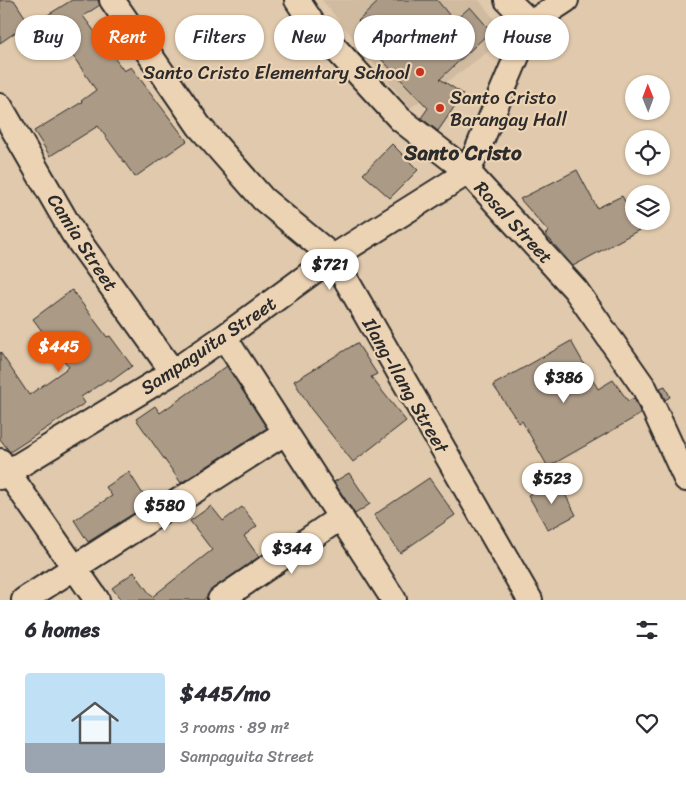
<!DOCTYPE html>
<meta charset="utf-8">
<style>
:root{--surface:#fff;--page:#f7f7f7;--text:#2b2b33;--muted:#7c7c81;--line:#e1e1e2;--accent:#ea580c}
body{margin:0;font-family:Sriracha,sans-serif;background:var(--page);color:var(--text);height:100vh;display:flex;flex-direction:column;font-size:19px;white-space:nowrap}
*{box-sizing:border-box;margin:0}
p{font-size:16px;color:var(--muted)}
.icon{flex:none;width:28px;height:28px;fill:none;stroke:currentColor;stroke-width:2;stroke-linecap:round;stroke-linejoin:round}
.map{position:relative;height:600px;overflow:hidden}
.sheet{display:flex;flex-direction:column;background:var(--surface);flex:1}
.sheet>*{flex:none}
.guide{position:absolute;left:15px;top:15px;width:656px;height:45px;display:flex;gap:10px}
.needle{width:32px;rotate:359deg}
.controls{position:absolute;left:625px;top:75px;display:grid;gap:10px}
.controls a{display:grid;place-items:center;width:45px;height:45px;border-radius:50%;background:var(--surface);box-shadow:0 1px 4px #0004;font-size:25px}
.price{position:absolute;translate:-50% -42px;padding:0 11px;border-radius:18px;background:#fff;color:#222;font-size:16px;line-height:32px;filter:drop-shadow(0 1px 2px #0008)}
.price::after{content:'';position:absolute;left:50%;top:30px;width:15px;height:11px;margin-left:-8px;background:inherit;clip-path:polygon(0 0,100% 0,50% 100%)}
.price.selected{background:var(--accent);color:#fff}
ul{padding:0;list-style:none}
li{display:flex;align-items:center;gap:15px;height:125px;padding:0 25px}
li+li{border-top:1px solid var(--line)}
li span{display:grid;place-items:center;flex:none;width:140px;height:100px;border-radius:5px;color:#555}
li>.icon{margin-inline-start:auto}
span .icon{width:60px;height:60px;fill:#fffc;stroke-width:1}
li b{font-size:21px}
h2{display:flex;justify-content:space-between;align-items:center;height:60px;padding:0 25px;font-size:21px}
.chip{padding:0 18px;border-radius:22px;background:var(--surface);box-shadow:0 1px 4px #0004;font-size:18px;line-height:45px}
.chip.selected{background:var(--accent);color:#fff}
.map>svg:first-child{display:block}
</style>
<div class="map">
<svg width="686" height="600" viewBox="0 0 686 600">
<rect width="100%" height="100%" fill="#e0c9ac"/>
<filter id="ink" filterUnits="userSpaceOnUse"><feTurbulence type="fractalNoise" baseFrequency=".02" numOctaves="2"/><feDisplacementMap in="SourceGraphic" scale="10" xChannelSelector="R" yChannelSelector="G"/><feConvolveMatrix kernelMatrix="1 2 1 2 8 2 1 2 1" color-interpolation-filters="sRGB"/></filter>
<g filter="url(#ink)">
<!-- built -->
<path fill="#d0bba1" d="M322,0H479L509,37L410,108Z"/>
<!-- building -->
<path fill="#ab9a86" stroke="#2b2b2b" d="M0,0H14L29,23L0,43Z
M72,0H98L100,5L83,16L124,71L131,67L187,141L135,177L98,126L50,156L34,131L82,102L81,101L96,90L46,16Z
M380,0H437L454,21L470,7L491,31L440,79L463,94L438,131L421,118L428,108L363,40L369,34L358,21Z
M392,144L418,170L390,198L363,174Z
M577,170L597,208L622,196L634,217V221H636L641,229L573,266L545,234L549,232L520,199Z
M72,290L107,337L110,336L132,366L110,382L108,379L81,397L85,403L10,452L0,439V352L29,395L69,367L33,319Z
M571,341L598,389L613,380L628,401L634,398L641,414L548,467L522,421L519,423L493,385Z
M357,343L377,374L371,377L406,421L353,462L311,409L294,381Z
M227,366L267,428L181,483L136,419L155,406L160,413Z
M665,386L670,397L665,400L660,388Z
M129,472L149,504L88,542L74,520L112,496L106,487Z
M349,473L370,504L355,514L334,482Z
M429,478L455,515L400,553L374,515Z
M558,481L576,515L548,530L528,495Z
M211,506L223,521L242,507L257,526L244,536L259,557L212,589L204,600H121L112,588L134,572L152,597L212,550L190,521Z"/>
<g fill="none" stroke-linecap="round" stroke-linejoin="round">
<!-- minor casing -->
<g stroke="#2b2b2b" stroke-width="28">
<path id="minor" d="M112,0L199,126L263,199L333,257L530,600
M297,0L313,24L400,119L468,172L575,289L645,389L686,479
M507,0L531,23
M0,106L73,233L173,372
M224,337L394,600
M0,461L97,600
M0,477L173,372L224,337L333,257L468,172L531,23L566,0
M24,600L286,432
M220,600L341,517"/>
</g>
<!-- minor -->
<use href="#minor" stroke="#ecd3b4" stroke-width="24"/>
</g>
</g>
<!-- markers -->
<g fill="#c8321e" stroke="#ecd3b4" stroke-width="2">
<circle cx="420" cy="72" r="5"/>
<circle cx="440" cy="108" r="5"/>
</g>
<g text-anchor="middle" stroke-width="4.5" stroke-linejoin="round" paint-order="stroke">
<!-- poi labels -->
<g font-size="19" fill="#2b2b2b" stroke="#ecd3b4" text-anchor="end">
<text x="410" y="79">Santo Cristo Elementary School</text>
<text x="450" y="104" text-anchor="start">Santo Cristo<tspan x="450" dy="22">Barangay Hall</tspan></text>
</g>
<!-- street labels -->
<g font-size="19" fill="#2b2b2b" stroke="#ecd3b4">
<text transform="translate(514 222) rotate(47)" y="7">Rosal Street</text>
<text transform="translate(83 242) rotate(57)" y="7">Camia Street</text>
<text transform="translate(208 345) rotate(-34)" y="7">Sampaguita Street</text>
<text transform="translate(406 385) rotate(60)" y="7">Ilang-Ilang Street</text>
</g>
<!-- quarter labels -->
<g font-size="21" font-weight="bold" fill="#2b2b2b" stroke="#ecd3b4">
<text x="463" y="160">Santo Cristo</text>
</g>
</g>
</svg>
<div class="controls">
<a><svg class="needle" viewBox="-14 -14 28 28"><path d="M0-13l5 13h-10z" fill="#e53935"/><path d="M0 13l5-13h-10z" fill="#7c7c81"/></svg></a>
<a><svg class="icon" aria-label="locate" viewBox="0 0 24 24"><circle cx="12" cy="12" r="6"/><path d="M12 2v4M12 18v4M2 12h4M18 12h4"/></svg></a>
<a><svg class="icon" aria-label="layers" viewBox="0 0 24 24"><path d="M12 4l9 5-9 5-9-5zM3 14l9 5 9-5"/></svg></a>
</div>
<b class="price" style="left:330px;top:291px">$721</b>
<b class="price selected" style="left:59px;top:373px">$445</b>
<b class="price" style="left:564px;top:404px">$386</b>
<b class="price" style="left:552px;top:505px">$523</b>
<b class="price" style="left:165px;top:532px">$580</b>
<b class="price" style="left:292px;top:575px">$344</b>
<div class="guide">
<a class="chip">Buy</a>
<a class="chip selected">Rent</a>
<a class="chip">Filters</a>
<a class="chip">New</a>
<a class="chip">Apartment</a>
<a class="chip">House</a>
</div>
</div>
<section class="sheet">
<h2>6 homes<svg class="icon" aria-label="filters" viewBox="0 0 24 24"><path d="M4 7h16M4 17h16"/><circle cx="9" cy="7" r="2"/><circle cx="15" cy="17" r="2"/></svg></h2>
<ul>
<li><span style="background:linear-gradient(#bfe0f5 70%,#9aa5b1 0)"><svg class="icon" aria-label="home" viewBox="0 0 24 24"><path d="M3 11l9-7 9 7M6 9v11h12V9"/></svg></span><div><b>$445/mo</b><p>3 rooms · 89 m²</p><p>Sampaguita Street</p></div><svg class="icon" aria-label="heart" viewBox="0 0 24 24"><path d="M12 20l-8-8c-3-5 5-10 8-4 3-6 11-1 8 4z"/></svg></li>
</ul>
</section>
